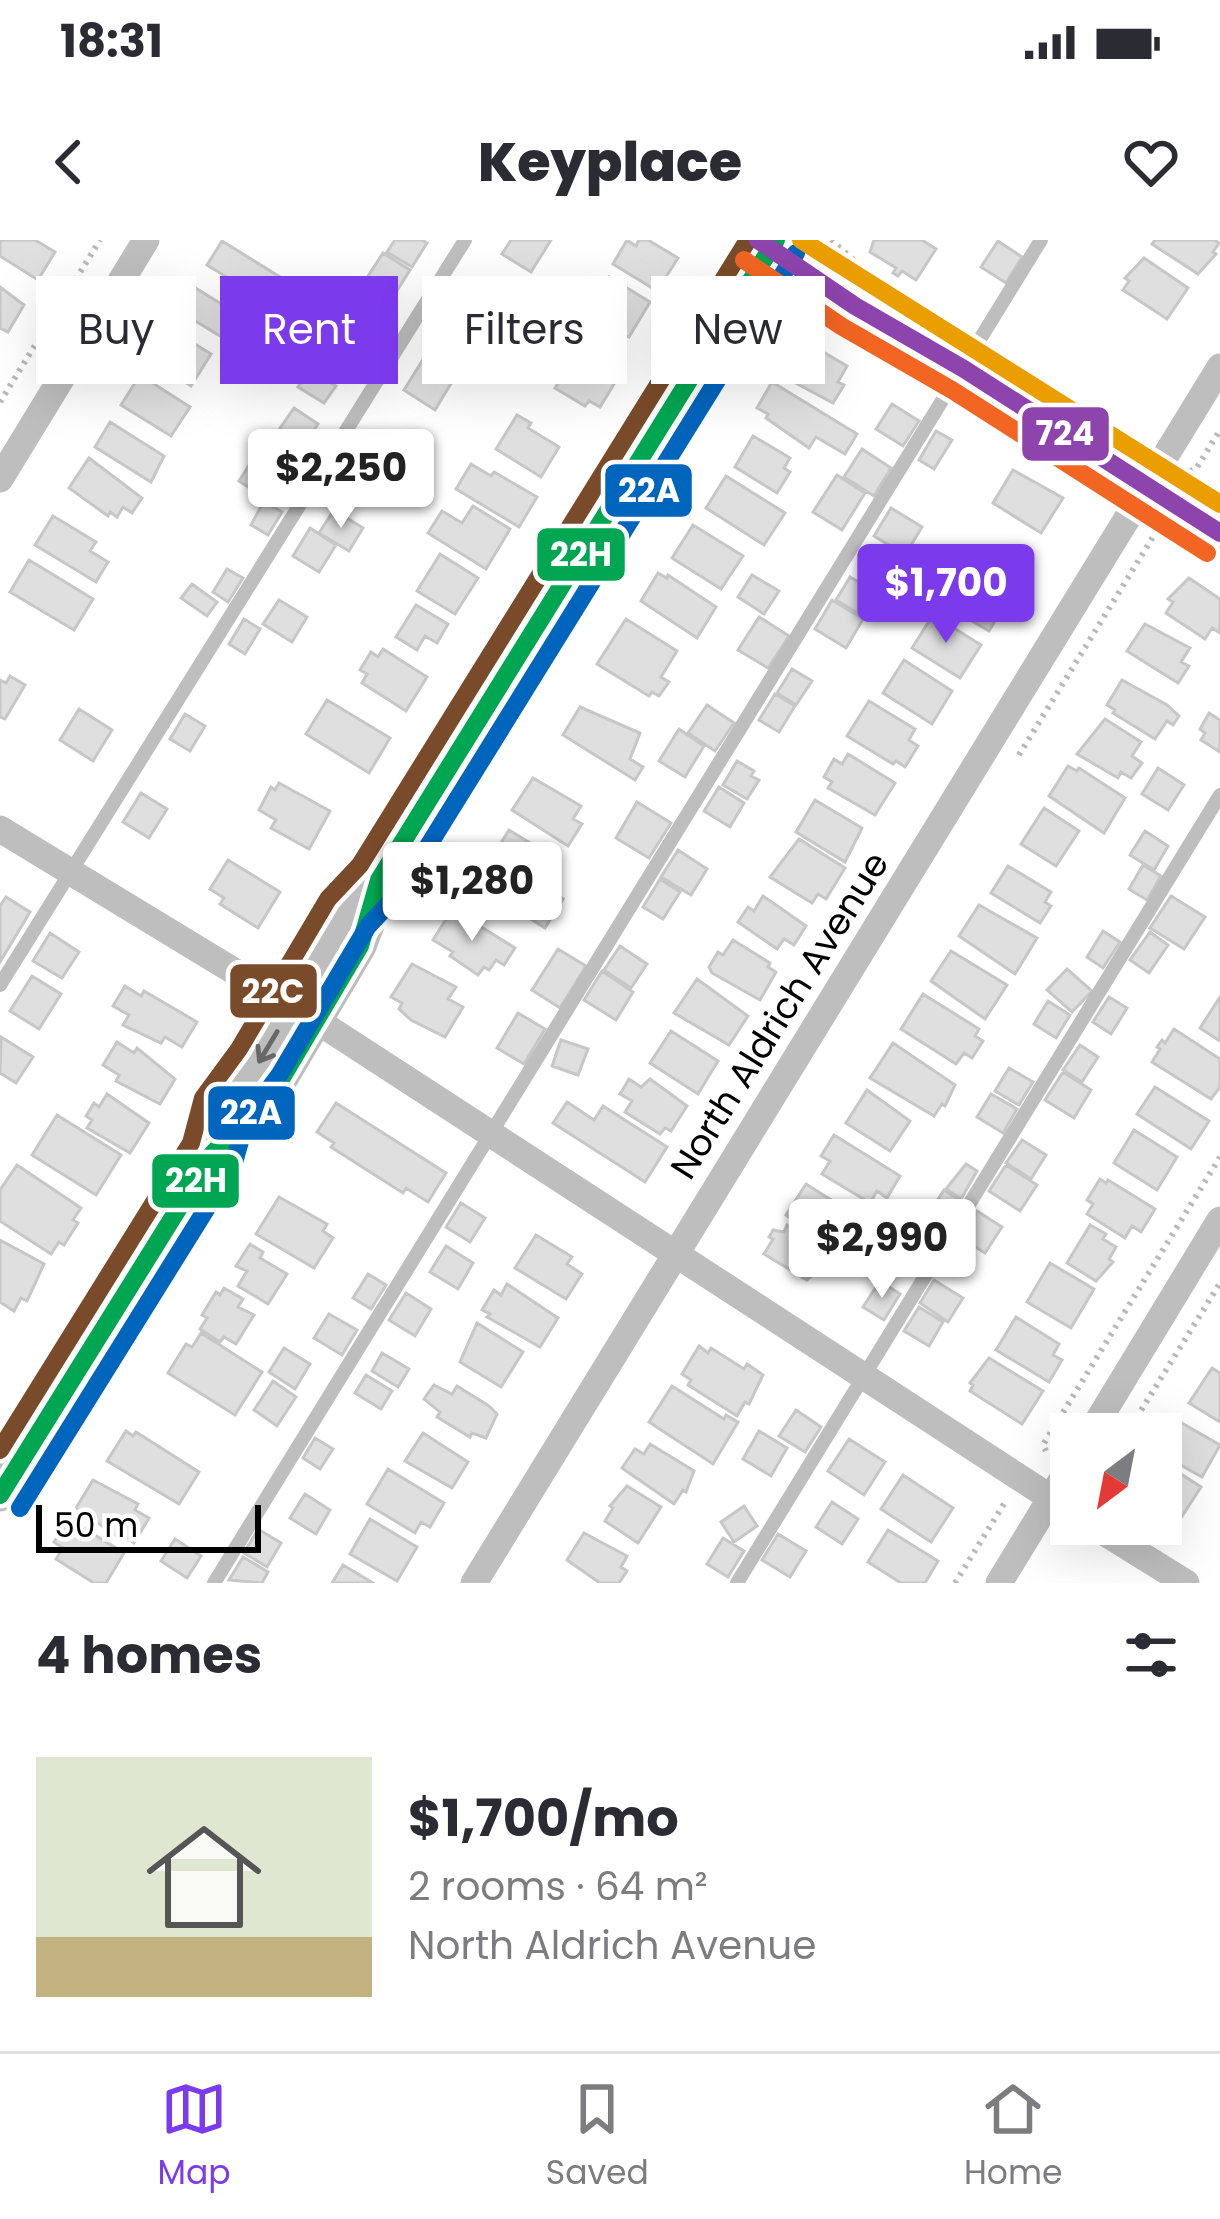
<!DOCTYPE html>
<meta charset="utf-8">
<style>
:root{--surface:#fff;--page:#f7f7f7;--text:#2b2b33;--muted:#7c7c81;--line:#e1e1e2;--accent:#7c3aed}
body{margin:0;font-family:Poppins,sans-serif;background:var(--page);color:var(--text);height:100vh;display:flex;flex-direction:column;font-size:45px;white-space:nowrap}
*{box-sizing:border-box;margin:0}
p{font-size:39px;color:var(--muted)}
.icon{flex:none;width:66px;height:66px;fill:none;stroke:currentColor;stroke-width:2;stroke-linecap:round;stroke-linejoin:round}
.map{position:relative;height:1343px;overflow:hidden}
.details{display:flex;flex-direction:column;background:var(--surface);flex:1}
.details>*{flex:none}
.top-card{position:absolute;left:36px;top:36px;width:1149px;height:108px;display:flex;gap:24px}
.needle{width:78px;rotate:212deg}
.controls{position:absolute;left:1050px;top:1173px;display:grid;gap:24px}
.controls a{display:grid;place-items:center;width:132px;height:132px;border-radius:0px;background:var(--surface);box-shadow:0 12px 48px #0002;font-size:60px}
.scale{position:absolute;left:36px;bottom:30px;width:225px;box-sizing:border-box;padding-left:12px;border:6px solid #000;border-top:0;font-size:33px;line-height:42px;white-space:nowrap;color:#000;-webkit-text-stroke:9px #fff;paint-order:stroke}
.price{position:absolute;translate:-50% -102px;padding:0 27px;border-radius:12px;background:#fff;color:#222;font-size:39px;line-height:78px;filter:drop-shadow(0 3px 6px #0008)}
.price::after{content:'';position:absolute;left:50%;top:72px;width:36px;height:27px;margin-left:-18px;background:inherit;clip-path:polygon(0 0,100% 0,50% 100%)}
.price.selected{background:var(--accent);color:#fff}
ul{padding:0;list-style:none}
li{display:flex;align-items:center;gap:36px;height:300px;padding:0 36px}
li span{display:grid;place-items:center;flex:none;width:336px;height:240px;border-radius:0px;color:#555}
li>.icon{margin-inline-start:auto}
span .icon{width:144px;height:144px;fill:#fffc;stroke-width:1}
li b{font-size:51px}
h2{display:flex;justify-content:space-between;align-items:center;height:144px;padding:0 36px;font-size:51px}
.chip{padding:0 42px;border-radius:0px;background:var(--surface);box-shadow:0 12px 48px #0002;font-size:42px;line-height:108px}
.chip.selected{background:var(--accent);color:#fff}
.status{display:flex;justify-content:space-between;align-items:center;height:84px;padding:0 60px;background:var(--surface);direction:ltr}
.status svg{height:33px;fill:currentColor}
header{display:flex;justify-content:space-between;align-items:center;height:156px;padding:0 36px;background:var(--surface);font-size:54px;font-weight:800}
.tabs{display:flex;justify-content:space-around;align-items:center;height:168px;border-top:3px solid var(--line);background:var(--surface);font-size:33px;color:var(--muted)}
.tabs a{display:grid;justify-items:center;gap:6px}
.tabs .selected{color:var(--accent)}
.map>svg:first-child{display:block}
</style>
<div class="status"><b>18:31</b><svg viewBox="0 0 49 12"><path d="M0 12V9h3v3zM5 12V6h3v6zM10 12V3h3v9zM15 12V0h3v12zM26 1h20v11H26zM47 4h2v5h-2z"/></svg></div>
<header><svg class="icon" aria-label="back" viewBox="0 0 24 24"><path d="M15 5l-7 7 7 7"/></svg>Keyplace<svg class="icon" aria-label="heart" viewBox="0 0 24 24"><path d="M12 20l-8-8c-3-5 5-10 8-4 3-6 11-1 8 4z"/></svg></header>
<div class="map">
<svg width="1220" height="1343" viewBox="0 0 1220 1343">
<rect width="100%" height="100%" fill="#fff"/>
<!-- building -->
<path fill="#dfdfdf" stroke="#c7c7c7" stroke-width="3" d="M0,0H35L55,12L38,40L0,16Z
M395,0H422L427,3L412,27L387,12Z
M511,0H551L531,32L502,14Z
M627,0L636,6L639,0H648L678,18L657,51L613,24Z
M874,0H922L936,9L916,40L902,31L898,36L893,33L896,28L870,12Z
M1155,0H1215L1219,3L1213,12L1216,14L1198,34L1152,4Z
M222,1L280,37L266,61L207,25Z
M998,1L1022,17L1006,43L981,27Z
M383,13L410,30L395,54L368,36Z
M1144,18L1188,48L1167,79L1123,50L1129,41L1125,38Z
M609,37L650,62L629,97L597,78L610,56L601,51Z
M0,47L24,65L8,92L0,88Z
M194,47L252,83L238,107L179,71Z
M470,62L498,79L483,104L455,86Z
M338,84L362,99L351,116L327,102Z
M169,88L211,114L191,146L149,119Z
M798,97L847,126L838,142L844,145L833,163L788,139L791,134L779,128Z
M571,109L616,141L600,167L589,161L585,166L555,148L559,142L546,134L558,114L565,119Z
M427,113L458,132L435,170L404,150Z
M309,130L336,146L324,163L298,147Z
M140,135L190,167L171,196L121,165Z
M772,142L857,194L845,214L816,197L809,208L766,178L768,174L757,168Z
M892,164L919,181L903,206L876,189Z
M294,168L318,184L299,214L274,197Z
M517,175L531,183L528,188L559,207L541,237L496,209Z
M110,182L164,216L151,242L95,207Z
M936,191L952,200L934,229L919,220Z
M753,196L790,218L784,228L790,232L777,253L735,227Z
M261,206L290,224L267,259L239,241Z
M373,206L396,221L380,247L357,232Z
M862,209L891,228L874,256L844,237Z
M89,218L142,258L132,273L123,267L117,277L110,272L108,276L69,248Z
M471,224L491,236L494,232L537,257L519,287L456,249Z
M1013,230L1063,258L1041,293L993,263Z
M837,235L865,253L842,290L813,272Z
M726,236L785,273L764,305L706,268Z
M264,261L282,272L268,295L251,285Z
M473,266L510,289L486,329L428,293L442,271L462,283Z
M891,268L922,287L905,315L874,296Z
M334,270L363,288L349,311L319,293Z
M53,276L96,302L90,311L108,322L96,342L35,305Z
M693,285L743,316L721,349L672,318Z
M310,288L336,305L319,332L293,316Z
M440,314L478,338L455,374L417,351Z
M29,320L93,359L74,390L10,352Z
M953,324L999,353L994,362L1003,368L989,391L933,358L936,353L926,347L936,330L946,336Z
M227,329L243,338L228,362L213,352Z
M658,333L667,338L668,335L716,367L697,398L641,361Z
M752,335L779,351L764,374L738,357Z
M850,337L875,352L861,375L836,360Z
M1189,338L1220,359V393L1212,388L1205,399L1166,373L1173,362L1168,359Z
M192,344L217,362L207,376L181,358Z
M279,360L307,377L292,402L263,384Z
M832,360L863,379L846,408L815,389Z
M416,365L448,384L437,403L425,396L417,410L396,397Z
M933,375L981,405L960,438L912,408Z
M759,377L789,396L768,428L738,410Z
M244,379L260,389L245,414L229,404Z
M626,379L677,411L661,437L669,442L659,456L652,452L649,456L597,424Z
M1145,384L1190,408L1181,422L1189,426L1178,443L1127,411Z
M383,409L427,437L406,471L362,443L367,434L360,430L371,412L378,417Z
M904,420L952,451L932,484L883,453Z
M792,429L812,441L796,465L777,453Z
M10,436L25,445L5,479L0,477V440L6,443Z
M1122,440L1167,465L1179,476L1173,485L1167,481L1155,499L1113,473L1115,470L1107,465Z
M775,454L795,466L779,492L759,480Z
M327,460L390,498L369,533L306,494Z
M869,461L915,489L909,500L918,506L905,527L896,521L893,524L847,496Z
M707,465L734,483L715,511L688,493Z
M580,467L640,493L630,519L643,527L635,540L563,495Z
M79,469L112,490L93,521L60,500Z
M1209,473L1220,480V512L1201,500L1205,493L1200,489Z
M185,474L205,486L190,511L170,499Z
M1105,479L1141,502L1132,516L1142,523L1131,538L1121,532L1118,538L1077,514Z
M679,489L704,506L685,537L659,521Z
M848,514L895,543L875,575L828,548L832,542L824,537L834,519L842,524Z
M737,521L754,531L751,536L759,540L747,559L723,545Z
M1068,526L1077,531L1079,528L1125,558L1104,593L1049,556Z
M1158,528L1184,545L1168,570L1142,554Z
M533,538L581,566L573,579L582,584L568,606L512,570Z
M279,543L330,571L309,609L271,588L276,580L259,570L271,547L275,550Z
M719,547L744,563L730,587L704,571Z
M141,553L167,569L149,598L123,582Z
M815,560L862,588L845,622L796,592Z
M637,562L671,583L649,618L616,598Z
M1044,568L1079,591L1056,626L1021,604Z
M509,590L548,614L532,640L563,659L545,688L475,644Z
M1145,591L1168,606L1154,630L1130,615Z
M799,599L845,628L826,659L818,654L812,663L770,637Z
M678,610L707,629L691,655L661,637Z
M228,620L280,652L258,688L220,664L224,658L210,649Z
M1143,625L1161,636L1147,660L1129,649Z
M1008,626L1051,652L1045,662L1051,666L1040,683L991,653Z
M660,639L680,652L663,679L643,667Z
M763,656L806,686L794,705L784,699L777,709L738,682L748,667L754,671Z
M1171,656L1205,677L1184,709L1150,688Z
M6,657L30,672L0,722V666Z
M979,665L1037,698L1015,734L959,696Z
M450,673L475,683L515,708L504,725L496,720L489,730L484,727L478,735L450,716L453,712L433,700Z
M1103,691L1120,702L1103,728L1087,717Z
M1150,692L1168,705L1149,733L1130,720Z
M50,693L79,712L62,738L33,721Z
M733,700L770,723L768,727L776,732L760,760L712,733L709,727L718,712L723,715Z
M620,706L647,724L631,748L604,730Z
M558,709L586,726L560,768L532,750Z
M951,711L1007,745L985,779L931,741Z
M412,724L456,747L448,759L463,767L445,797L411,780L399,769L402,763L391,757Z
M1067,729L1092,751L1072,772L1047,750Z
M602,731L633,752L616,780L584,760Z
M32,736L61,754L39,789L10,771Z
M697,739L748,776L729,805L674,773Z
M125,746L141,756L144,751L197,782L182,807L165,797L161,803L123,785L129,775L113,766Z
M923,754L979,789L975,796L983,801L972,818L964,813L956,824L901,789Z
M1109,757L1127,768L1111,794L1093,782Z
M1220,757V801L1200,788Z
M1048,761L1070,775L1056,798L1034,784Z
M518,773L545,789L524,824L497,808Z
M1174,789L1220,819V847L1211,859L1152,822L1160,809L1157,807L1162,800L1165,803Z
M671,791L718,821L698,854L650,823Z
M1,797L33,817L16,843L0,833Z
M561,800L588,809L578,835L552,826Z
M117,802L134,813L137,808L175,839L160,864L116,841L119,835L103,825Z
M893,803L955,845L945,866L942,864L934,876L870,838Z
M1080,805L1098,817L1082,842L1063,830Z
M1009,828L1033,842L1019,865L995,851Z
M1063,832L1091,850L1074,878L1045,860Z
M629,839L641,847L650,839L687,866L671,891L665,888L660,894L625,872L632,861L620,854Z
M1155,847L1209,881L1191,909L1137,874Z
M867,850L910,881L890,911L846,883Z
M107,854L149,883L130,913L87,888L92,880L86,876L94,863L99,867Z
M991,854L1017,869L1003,893L977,877Z
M567,862L594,880L603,866L667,907L645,942L553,883Z
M336,863L446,933L428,962L406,948L403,953L331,907L334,903L317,892Z
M57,875L121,915L96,955L32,915Z
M1134,890L1177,917L1157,950L1114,923Z
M834,895L900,936L887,958L877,951L870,963L822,934L830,921L821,916Z
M1022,900L1046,915L1031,939L1006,923Z
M966,924L977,931L961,959L946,949Z
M17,925L81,968L73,980L78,983L64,1005L59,1002L51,1014L0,981V950Z
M1006,925L1037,945L1020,971L989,951Z
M1100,939L1106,943L1108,940L1155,969L1141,992L1132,986L1125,998L1087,974L1093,964L1087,960Z
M806,944L847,970L841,980L849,984L838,1002L831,998L828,1002L786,975Z
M944,950L960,960L948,980L931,970Z
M279,957L327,984L323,991L333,998L314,1028L256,994Z
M461,963L485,978L470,1002L446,987Z
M977,971L1002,987L985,1013L961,998Z
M885,979L911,995L900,1013L874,996Z
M787,985L826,1009L817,1024L821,1026L807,1040L764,1014L773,999L769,997L773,990L784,992Z
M1090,985L1106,994L1103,999L1116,1007L1109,1019L1113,1022L1096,1041L1067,1023Z
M536,995L572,1017L567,1024L582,1034L566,1059L515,1028Z
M0,1000L44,1024L27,1061L21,1058L14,1071L0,1062Z
M250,1004L263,1012L260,1018L287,1034L268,1064L238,1046L247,1031L236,1026Z
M446,1006L473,1023L458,1049L430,1032Z
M1050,1023L1094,1049L1071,1088L1027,1062Z
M368,1034L386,1045L371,1069L353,1058Z
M934,1040L963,1058L948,1082L920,1063Z
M880,1041L900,1054L884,1080L863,1067Z
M507,1044L558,1078L540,1107L487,1077L490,1074L482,1070L494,1050L501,1055Z
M224,1048L243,1059L238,1067L254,1075L236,1104L224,1097L220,1102L200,1089L207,1078L202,1075L216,1052L220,1055Z
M406,1053L431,1069L415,1096L389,1080Z
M919,1067L943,1082L929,1106L904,1091Z
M329,1074L357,1090L342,1115L314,1098Z
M1016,1077L1059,1104L1053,1115L1062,1120L1049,1142L996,1110Z
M477,1083L523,1112L501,1147L460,1122Z
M201,1093L262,1132L235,1175L168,1133L186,1104L192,1107Z
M699,1106L708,1113L711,1108L744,1129L747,1124L763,1135L749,1164L745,1162L737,1176L688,1145L691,1140L682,1134Z
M284,1108L310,1124L295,1149L269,1132Z
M382,1113L409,1129L398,1147L372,1131Z
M989,1118L1043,1151L1022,1184L970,1151L973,1145L970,1143Z
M1212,1128L1220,1133V1182L1189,1163Z
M366,1135L392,1151L381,1169L355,1153Z
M273,1141L296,1157L277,1186L254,1170Z
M434,1145L452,1154L457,1146L489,1166L497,1174L486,1198L472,1193L470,1197L437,1177L440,1172L424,1159Z
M672,1146L724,1179L726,1175L738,1182L713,1224L649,1182Z
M796,1170L821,1187L805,1212L779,1196Z
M1180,1182L1220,1205L1202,1237L1161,1214Z
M126,1191L133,1196L136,1192L199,1232L179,1264L107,1221Z
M759,1191L787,1208L771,1236L743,1219Z
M423,1193L468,1222L452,1248L405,1221Z
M315,1198L333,1209L320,1229L303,1218Z
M849,1199L885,1222L864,1255L828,1231Z
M650,1204L694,1231L686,1252L683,1250L674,1264L622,1228L635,1209L644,1214Z
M1161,1221L1201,1247L1179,1281L1161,1270Z
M388,1229L444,1263L430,1287L421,1282L415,1293L367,1264Z
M903,1235L953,1268L931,1302L881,1269Z
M93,1240L138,1264L135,1270L149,1278L134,1303L120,1294L118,1297L76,1268Z
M627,1246L661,1267L638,1303L605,1281L613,1268L610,1266Z
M305,1254L330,1270L316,1294L290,1278Z
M832,1262L858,1279L842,1304L816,1287Z
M744,1266L757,1286L734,1302L721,1282Z
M69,1279L124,1313L106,1343H94L56,1319L63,1308L54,1302Z
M370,1279L417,1307L397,1341L350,1314Z
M258,1289L281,1303L267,1327L244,1313Z
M888,1290L938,1321L925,1343H901L868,1322Z
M584,1293L627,1316L621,1327L627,1331L619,1343H600L567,1320Z
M778,1294L806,1311L790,1337L762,1320Z
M723,1298L744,1311L728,1337L707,1324Z
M175,1299L201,1316L187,1338L161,1321Z
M243,1317L268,1332L262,1343L229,1340Z
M343,1325L373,1343H332Z"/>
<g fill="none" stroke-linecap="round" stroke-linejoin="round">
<!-- path -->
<path stroke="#b9b9b9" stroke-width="6" stroke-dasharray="3 6" stroke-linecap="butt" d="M831,0L855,21V31
M0,162L100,0
M1190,231L1196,229L1220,190
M1019,515L1156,292L1154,288
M1127,1193L1220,1043
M1046,1211L1043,1205L1220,917
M955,1343L1007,1259"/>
<!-- service -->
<path stroke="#bebebe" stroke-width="14" d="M0,745L465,0
M214,1343L1041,0
M737,1343L1220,555"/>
<!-- minor -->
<path stroke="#bebebe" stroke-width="27" d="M0,239L146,0
M0,589L331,790L1071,1271
M1090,1194L1220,980
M1091,1284L1186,1343
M474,1343L1220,127
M999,1343L1071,1225"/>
<!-- tertiary -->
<path stroke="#bebebe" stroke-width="33" d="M758,0L855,66L964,129L1220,293
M213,913L224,870L259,822L349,671L379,640L776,0
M0,1255L213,913L274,851L360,706L372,674L379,642"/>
<!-- bus-1 casing -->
<g stroke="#fff" stroke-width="27">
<path id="bus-1" d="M0,1255L213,913L274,851L360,706L379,640L776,0"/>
</g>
<!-- bus-2 casing -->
<g stroke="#fff" stroke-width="27">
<path id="bus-2" d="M20,1268L233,926L246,880L280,834L368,686L399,653L796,13"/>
</g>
<!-- bus-3 casing -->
<g stroke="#fff" stroke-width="27">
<path id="bus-3" d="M0,1210L191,903L203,858L239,809L328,659L360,625L748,0"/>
</g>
<!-- bus-4 casing -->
<g stroke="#fff" stroke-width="27">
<path id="bus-4" d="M758,0L855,66L964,129L1220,293"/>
</g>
<!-- bus-5 casing -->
<g stroke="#fff" stroke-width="27">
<path id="bus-5" d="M744,20L841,86L952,150L1207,313"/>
</g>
<!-- bus-6 casing -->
<g stroke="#fff" stroke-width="27">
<path id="bus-6" d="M801,0L1220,264"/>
</g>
<!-- bus-1 -->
<use href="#bus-1" stroke="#00a651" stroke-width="18"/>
<!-- bus-2 -->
<use href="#bus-2" stroke="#0065bd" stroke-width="18"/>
<!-- bus-3 -->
<use href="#bus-3" stroke="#7a4b2a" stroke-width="18"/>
<!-- bus-4 -->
<use href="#bus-4" stroke="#8e44ad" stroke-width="18"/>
<!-- bus-5 -->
<use href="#bus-5" stroke="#f26522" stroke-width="18"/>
<!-- bus-6 -->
<use href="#bus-6" stroke="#eb9e00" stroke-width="18"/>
</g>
<!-- one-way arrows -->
<defs><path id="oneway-shaft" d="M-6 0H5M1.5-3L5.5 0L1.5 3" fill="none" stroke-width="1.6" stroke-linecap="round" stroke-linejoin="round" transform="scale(3)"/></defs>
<use stroke="#686868" href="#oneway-shaft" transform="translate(268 807) rotate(121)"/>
<g text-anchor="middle" stroke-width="9" stroke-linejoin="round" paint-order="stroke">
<!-- street labels -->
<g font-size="36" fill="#000" stroke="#fff">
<text transform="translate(779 775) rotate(-58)" y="13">North Aldrich Avenue</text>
</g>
</g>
<g stroke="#fff" stroke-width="4.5">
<rect x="1020" y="165" width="91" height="58" rx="12" fill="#8e44ad"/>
<rect x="603" y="222" width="91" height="57" rx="12" fill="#0065bd"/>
<rect x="535" y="286" width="92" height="57" rx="12" fill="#00a651"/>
<rect x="228" y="722" width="91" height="58" rx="12" fill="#7a4b2a"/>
<rect x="206" y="844" width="91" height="58" rx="12" fill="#0065bd"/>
<rect x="150" y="912" width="91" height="58" rx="12" fill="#00a651"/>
</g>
<g font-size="33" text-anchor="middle" font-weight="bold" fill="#fff">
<text x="1065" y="205">724</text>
<text x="649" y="262">22A</text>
<text x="581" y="326">22H</text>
<text x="273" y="763">22C</text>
<text x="251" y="884">22A</text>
<text x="196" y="952">22H</text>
</g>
</svg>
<div class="controls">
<a><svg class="needle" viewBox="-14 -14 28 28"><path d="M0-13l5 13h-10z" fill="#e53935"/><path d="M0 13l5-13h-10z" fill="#7c7c81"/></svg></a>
</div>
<div class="scale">50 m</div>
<b class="price" style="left:341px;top:291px">$2,250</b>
<b class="price selected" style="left:946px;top:406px">$1,700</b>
<b class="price" style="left:472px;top:704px">$1,280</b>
<b class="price" style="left:882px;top:1061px">$2,990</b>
<div class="top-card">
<a class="chip">Buy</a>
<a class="chip selected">Rent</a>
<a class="chip">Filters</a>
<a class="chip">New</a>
</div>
</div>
<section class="details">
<h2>4 homes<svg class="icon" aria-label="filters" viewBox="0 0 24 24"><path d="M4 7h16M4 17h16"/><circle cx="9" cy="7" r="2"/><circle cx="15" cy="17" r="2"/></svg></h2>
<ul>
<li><span style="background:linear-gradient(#dfe7d0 75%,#c2b280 0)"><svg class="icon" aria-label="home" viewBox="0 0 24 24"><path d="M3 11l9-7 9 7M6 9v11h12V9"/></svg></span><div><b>$1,700/mo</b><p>2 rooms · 64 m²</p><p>North Aldrich Avenue</p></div></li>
</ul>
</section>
<nav class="tabs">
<a class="selected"><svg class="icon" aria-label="map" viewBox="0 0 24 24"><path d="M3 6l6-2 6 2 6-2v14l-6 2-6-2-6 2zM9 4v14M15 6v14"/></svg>Map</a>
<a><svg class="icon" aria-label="saved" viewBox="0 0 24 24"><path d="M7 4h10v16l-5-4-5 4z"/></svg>Saved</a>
<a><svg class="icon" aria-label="home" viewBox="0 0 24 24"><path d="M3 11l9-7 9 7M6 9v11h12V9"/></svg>Home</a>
</nav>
